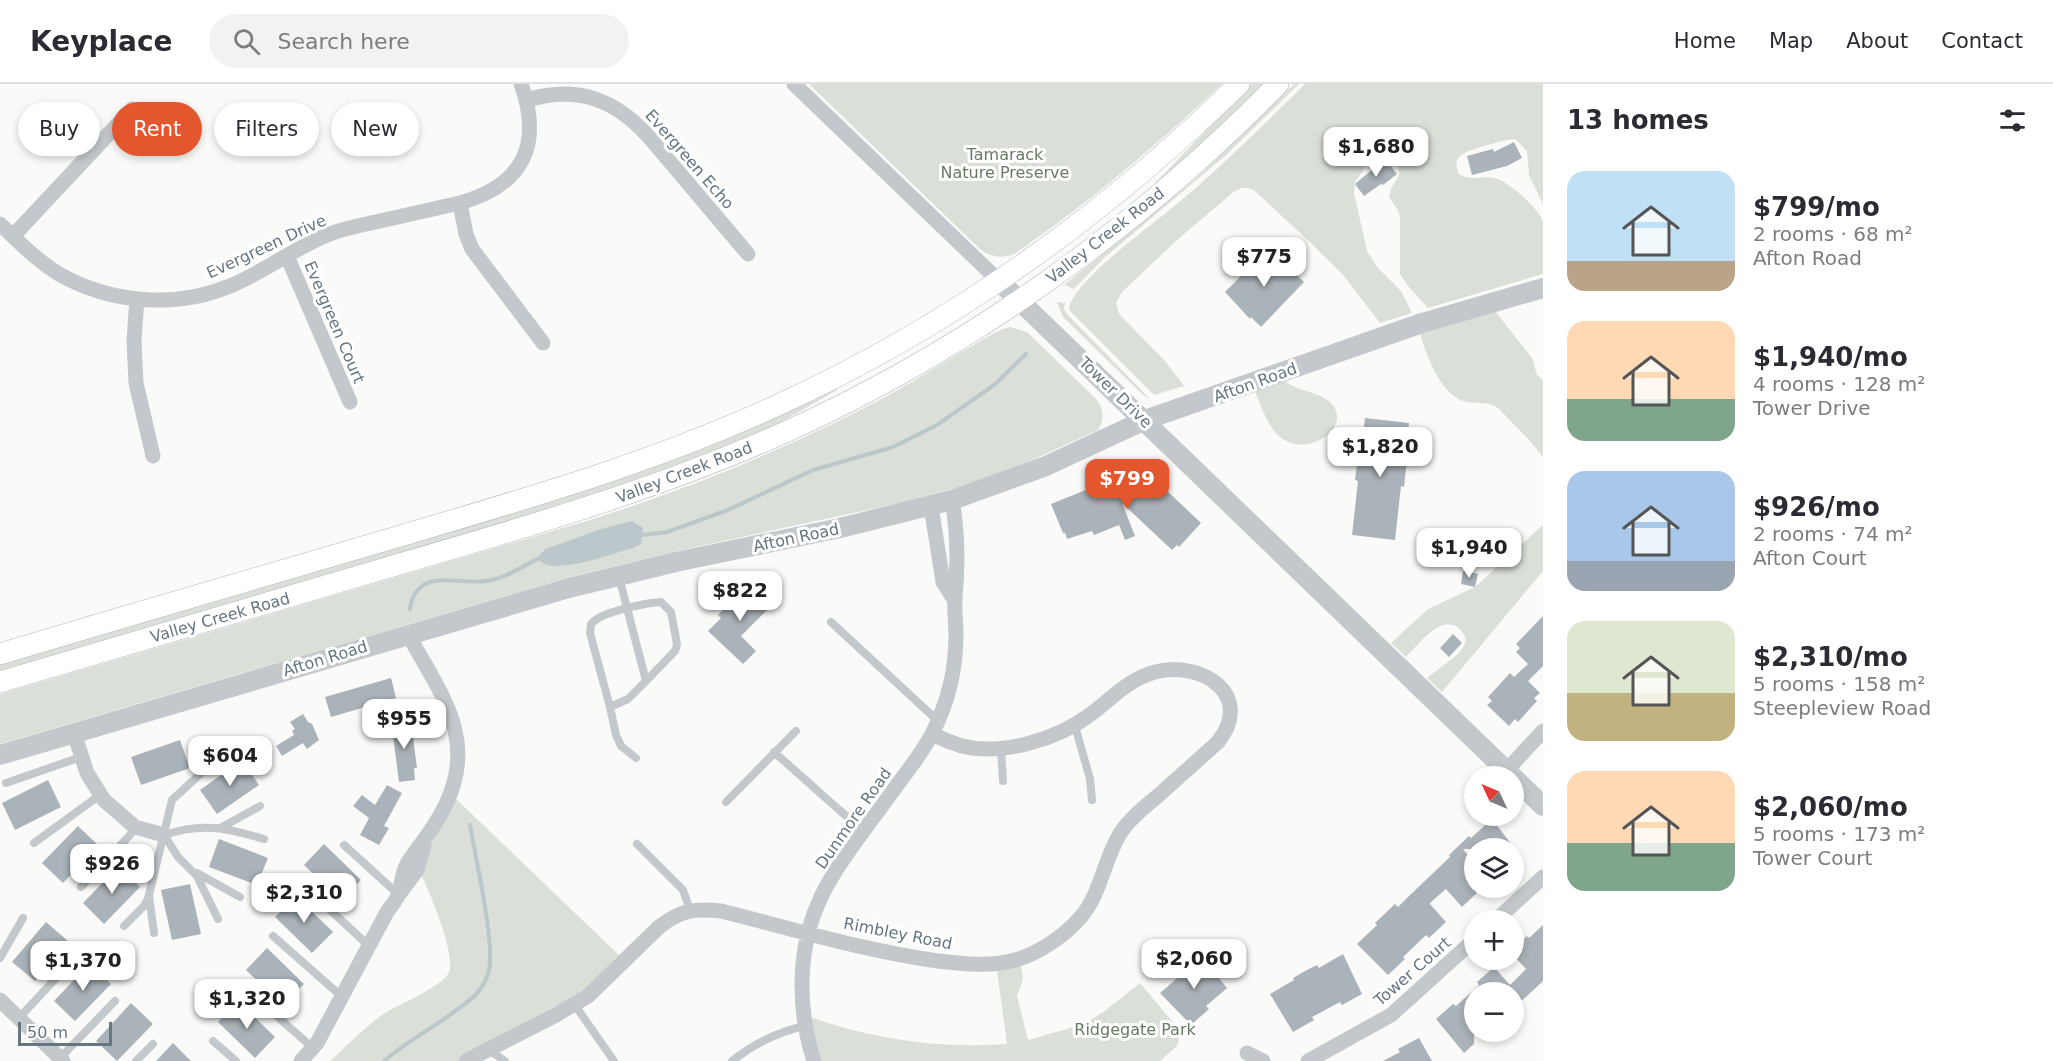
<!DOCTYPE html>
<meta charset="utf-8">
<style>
:root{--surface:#fff;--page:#f2f2f3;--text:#2b2b33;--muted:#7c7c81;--line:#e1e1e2;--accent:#e4572e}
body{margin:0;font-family:"DejaVu Sans",sans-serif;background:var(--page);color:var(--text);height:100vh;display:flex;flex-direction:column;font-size:22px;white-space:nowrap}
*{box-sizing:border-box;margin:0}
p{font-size:20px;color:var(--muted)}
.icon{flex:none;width:33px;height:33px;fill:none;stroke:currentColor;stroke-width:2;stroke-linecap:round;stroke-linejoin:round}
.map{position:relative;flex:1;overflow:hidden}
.details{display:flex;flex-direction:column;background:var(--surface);width:510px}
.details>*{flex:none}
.top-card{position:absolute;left:18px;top:18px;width:570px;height:54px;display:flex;gap:12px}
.needle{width:39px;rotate:314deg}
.fabs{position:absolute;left:1464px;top:682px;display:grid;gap:12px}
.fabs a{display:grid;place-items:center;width:60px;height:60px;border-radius:50%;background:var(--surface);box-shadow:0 3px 9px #0003;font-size:30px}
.scale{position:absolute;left:18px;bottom:15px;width:94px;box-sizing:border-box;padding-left:6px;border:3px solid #657683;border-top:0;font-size:16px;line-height:21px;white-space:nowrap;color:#657683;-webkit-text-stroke:4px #fff;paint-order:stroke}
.price{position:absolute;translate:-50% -51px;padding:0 14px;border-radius:12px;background:#fff;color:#222;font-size:20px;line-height:39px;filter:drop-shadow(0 2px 3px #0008)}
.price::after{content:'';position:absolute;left:50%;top:36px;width:18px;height:14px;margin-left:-9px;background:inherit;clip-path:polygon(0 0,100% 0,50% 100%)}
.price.active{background:var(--accent);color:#fff}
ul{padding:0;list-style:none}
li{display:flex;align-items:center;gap:18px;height:150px;padding:0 24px}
li span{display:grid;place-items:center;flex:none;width:168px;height:120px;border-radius:18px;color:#555}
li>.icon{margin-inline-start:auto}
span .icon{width:72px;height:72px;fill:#fffc;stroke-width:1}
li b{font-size:26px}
h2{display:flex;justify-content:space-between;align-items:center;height:72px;padding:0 24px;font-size:26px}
.chip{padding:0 21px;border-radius:27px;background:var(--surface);box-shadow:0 3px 9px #0003;font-size:21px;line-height:54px}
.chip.active{background:var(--accent);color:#fff}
header{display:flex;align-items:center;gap:36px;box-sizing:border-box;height:84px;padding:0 30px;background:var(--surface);border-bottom:2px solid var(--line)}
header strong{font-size:28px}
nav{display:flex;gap:33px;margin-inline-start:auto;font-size:21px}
.search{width:420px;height:54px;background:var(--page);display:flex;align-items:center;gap:15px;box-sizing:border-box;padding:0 21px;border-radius:33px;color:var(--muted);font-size:22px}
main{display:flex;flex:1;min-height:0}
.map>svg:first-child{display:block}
</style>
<header>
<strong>Keyplace</strong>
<div class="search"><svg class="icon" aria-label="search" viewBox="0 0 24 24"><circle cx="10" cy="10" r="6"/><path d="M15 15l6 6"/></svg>Search here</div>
<nav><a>Home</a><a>Map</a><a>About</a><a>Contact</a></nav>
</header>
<main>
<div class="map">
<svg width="1543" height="977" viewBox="0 0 1543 977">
<rect width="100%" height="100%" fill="#fafaf8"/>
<!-- green -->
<path fill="#dadfd7" d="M809,0H1222C1157,61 1088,120 1014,170C1002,175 990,173 980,165Z
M1251,0H1265L1230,35L1156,101L1155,99Z
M1294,0H1299L1226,71L1104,174L1074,205L1064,201L1193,97Z
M1305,0H1543V120L1529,91L1527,67L1515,55C1506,55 1466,66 1460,72C1455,77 1456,84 1459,90C1470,98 1482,91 1495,94C1509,98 1539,124 1543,138C1543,149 1543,178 1543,190L1428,224L1408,202L1400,190V134L1399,128L1389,113C1392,92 1412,92 1387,71L1377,72L1366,82L1355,98L1354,109L1367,167L1377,183L1401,207L1412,229L1380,239L1344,192L1313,161L1255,107C1245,101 1239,104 1231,110L1176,157L1122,208L1116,219L1119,230L1165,277L1184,302L1154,311L1073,230L1069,225C1072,198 1151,142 1173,123C1189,110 1204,97 1219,83C1248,56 1277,28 1305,0Z
M1057,218L1065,219L1064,225L1067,230L1150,315L1142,310L1063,233Z
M1495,227L1532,274L1537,291L1543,296V373L1531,358L1498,324C1488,317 1477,320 1466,318C1440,311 1427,272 1420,250Z
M1010,243L1027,248L1098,317C1104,326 1104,337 1098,346L1023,380L956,404L900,419L695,463L574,492L0,660V610L590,436C691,404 791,363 885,313C924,292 961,267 1000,246Z
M1285,297C1299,309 1324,307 1334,323C1349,347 1306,372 1283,355C1268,345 1262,323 1255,308Z
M836,303L837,306L762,349L616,406L0,589V578Z
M1543,441V487L1442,608L1427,594L1458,570L1464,562L1466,555C1449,519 1420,559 1406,573L1391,559L1428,525L1475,503Z
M451,710L625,877L601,900L466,977H330C347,962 364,944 382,931C398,920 416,915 431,904C439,899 448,894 450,885C453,862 428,805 418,783Z
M1020,874L1023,895L1017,912L1028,956L1084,940L1106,926L1140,899L1181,948L1177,962L1160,977H814L804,931C871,955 936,965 1007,960L996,879Z"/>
<!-- water -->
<path fill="#bbc7cb" d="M632,437L643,444L641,460L633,464C608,471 580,482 554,482C548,482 542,479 537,475L540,470L546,465L601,445Z"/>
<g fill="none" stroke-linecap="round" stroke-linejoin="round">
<!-- stream -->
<path stroke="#bbc7cb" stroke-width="4" d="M643,451L667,448L728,426L813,386L893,363L937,341L994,301L1026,270
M410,525C416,482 457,501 486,497C505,494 521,484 537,475
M384,977C410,955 440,940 466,919C476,912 484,902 488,890C497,866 475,772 470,741"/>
</g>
<!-- building -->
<path fill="#aab3b9" d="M1514,58L1522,74L1507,82L1472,91L1467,72L1493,65L1494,68Z
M1385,75L1397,90L1383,101L1381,100L1364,112L1355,100Z
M1269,164L1304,198L1261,243L1251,233L1250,235L1225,208Z
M1365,334L1409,339L1405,376H1407L1404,403L1401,402L1395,456L1352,451L1358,397L1355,396L1358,372H1361Z
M1144,385L1201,439L1179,463L1177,461L1172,466L1122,419L1135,452L1125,456L1119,441L1094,451L1092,447L1067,455L1065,449H1063L1051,420L1103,399V398Z
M1463,487L1478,490L1475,503L1461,500Z
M748,500L771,522L741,552L756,567L743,580L708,547L721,534L718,531Z
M1543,532V582L1528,597L1540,609L1534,614L1537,617L1518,638L1515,635L1509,642L1487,621L1492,617L1488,613L1510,589L1514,593L1528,580L1516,568L1520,564L1516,560Z
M1453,550L1462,559L1449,573L1440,564Z
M391,594L396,614L331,633L325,613Z
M303,630L308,638L312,640L319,656L307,665L303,659L282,672L276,662L294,651L292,647L295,645L290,638Z
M407,634L409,646L412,645L417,684H414L415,696L399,698L391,636Z
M180,656L190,684L141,701L131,673Z
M242,676L259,701L217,730L200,706Z
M48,696L61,723L15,746L2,719Z
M387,701L402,709L384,742L389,744L379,761L360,751L369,734L353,722L362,711L375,721Z
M1492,735L1515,765H1463L1474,778V804L1479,807L1462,823L1446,805L1431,818L1430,820L1446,838L1429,854L1426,851L1403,873L1405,875L1388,891L1357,860L1377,841L1375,839L1395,820L1398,823L1408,813L1450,773L1449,771L1469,752L1471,754Z
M78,742L99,762L63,799L42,779Z
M219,755L268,774L257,801L209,783Z
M324,760L361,796L341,817L304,781Z
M119,782L140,803L104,840L83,819Z
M190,800L201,850L172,856L161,806Z
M296,812L333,848L312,869L275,833Z
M46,838L68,857L35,897L12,878Z
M1543,841V897L1514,924V909H1474V960L1464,969L1436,935L1453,920L1456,922L1479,901L1477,898L1494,883L1510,901L1526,885L1514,872V864L1527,852L1529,854Z
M267,864L304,900L283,921L246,886Z
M1199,870L1227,904L1206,922L1209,925L1191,941L1160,909L1181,891L1178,888Z
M1343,870L1362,910L1342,921L1340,918L1312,933L1314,936L1293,948L1270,910L1294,896L1293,894L1305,887L1317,881L1319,884Z
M90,879L111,900L75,937L54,917Z
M238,917L275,953L255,974L218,938Z
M131,919L153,940L117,977L96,957Z
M1419,954L1432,977H1383L1400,968L1398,965Z
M173,959L191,977H156Z"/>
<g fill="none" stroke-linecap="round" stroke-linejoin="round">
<!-- secondary casing -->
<g stroke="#b3babf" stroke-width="22">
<path id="secondary" d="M0,570C133,530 266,491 400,452C529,414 657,377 780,320C950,242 1105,131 1239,0
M0,598C129,560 257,522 386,484C520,445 653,407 781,350C966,267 1136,145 1278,0"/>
</g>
<!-- service -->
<path stroke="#c3c8cc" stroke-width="8" d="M619,493L646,597L628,615L610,623L590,549L591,540C600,528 645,519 661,518L671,528L677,560L675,567L646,597
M831,538L938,637
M610,623L616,651L621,662L636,674
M1075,642L1090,695L1092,716
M1001,663L1003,697
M774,668L864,748
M6,699L81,673
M726,718L796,647
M222,743L260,722
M164,751C202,738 227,744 264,755
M164,751L178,773L197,792L218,835
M34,759L100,711
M637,760L683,806L690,826
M344,761L398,810
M197,789L240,813
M300,798L369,862
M81,803L130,751L135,743
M149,812L154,849
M124,842L143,823L148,815L172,716L223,669
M273,852L341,912
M0,874L23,834
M244,903L314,965
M574,920L614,977
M19,934L72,877
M213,957L236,977
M489,966L505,977
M60,974L115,917
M136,977L153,960
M732,977C755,959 777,948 805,942"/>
<!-- minor -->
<path stroke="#c3c8cc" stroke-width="15" d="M794,0L999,197
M527,16C577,1 615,15 649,53L748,170
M460,119L466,150L472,165L543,259
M0,140C18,157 37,177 59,190C110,219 175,225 230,202C264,188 293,165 327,151C344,144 362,141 380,137C407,131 433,125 460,119C523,101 543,61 521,0
M13,152L132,25
M287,172L350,318
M137,215L134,256L136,299L153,372
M931,422L943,498L955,517
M74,649L87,689L104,716L135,743L164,751
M1506,687L1543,647
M400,809L417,786L424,762
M1495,837L1543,793
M0,916L63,977
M1247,969L1263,977
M301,977L317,959L387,828C391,822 397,816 399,809C402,798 402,788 408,778C421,759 436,742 446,720C478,653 439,608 408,550
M466,977L556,931L588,912L659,843C681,826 694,824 721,827C793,845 865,867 938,877C963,880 991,883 1015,876C1038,870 1064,852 1080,834C1102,809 1103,776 1121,748C1131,733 1146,722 1160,710C1179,693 1198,676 1218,658C1255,611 1202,576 1155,588C1129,595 1112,614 1091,630C1058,655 1003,672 962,662C952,659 942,655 932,650
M814,977C797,924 797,864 821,813C839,776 871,738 895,704C908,686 923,668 933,648C948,618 956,585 956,551C956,539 954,527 955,515C958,482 958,449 952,416
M1308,977L1391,931L1474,856"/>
<!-- tertiary -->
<path stroke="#c3c8cc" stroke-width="20" d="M999,197L1513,693
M0,671L569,504L680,477L840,444L952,416L1046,382L1145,336L1422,239L1543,204
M1514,694L1543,722"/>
<!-- secondary -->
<use href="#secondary" stroke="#fff" stroke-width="21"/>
</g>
<g text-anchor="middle" stroke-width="6" stroke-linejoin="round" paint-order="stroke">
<!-- park labels -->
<g font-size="16" fill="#687a64" stroke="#fff">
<text x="1005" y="76">Tamarack<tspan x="1005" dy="18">Nature Preserve</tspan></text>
<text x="1135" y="951">Ridgegate Park</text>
</g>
<!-- street labels -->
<g font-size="16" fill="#657683" stroke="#fff">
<text transform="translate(690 75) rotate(49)" y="6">Evergreen Echo</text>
<text transform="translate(1105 151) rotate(-38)" y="6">Valley Creek Road</text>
<text transform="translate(266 162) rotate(-25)" y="6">Evergreen Drive</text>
<text transform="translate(335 238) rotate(67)" y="6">Evergreen Court</text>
<text transform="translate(1255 298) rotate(-20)" y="6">Afton Road</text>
<text transform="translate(1116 308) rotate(44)" y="6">Tower Drive</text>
<text transform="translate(684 388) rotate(-21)" y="6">Valley Creek Road</text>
<text transform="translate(796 453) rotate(-12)" y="6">Afton Road</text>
<text transform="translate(220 533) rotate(-16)" y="6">Valley Creek Road</text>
<text transform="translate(325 574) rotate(-17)" y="6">Afton Road</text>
<text transform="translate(853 734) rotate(-55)" y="6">Dunmore Road</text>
<text transform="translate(898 849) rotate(11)" y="6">Rimbley Road</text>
<text transform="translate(1412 887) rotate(-41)" y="6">Tower Court</text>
</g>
</g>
</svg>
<div class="fabs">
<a><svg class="needle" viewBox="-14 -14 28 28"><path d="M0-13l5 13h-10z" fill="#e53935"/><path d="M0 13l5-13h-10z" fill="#7c7c81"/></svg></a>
<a><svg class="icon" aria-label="layers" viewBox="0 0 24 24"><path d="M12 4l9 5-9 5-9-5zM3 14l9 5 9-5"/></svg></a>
<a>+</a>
<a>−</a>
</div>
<div class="scale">50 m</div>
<b class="price" style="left:1376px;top:94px">$1,680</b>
<b class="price" style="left:1264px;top:204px">$775</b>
<b class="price" style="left:1380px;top:394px">$1,820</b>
<b class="price active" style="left:1127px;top:426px">$799</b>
<b class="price" style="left:1469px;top:495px">$1,940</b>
<b class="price" style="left:740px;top:538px">$822</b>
<b class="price" style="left:404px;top:666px">$955</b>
<b class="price" style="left:230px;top:703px">$604</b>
<b class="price" style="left:112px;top:811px">$926</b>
<b class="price" style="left:304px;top:840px">$2,310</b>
<b class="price" style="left:1194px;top:906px">$2,060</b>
<b class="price" style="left:83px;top:908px">$1,370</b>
<b class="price" style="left:247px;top:946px">$1,320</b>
<div class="top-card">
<a class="chip">Buy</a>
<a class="chip active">Rent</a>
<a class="chip">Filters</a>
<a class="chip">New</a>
</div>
</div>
<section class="details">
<h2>13 homes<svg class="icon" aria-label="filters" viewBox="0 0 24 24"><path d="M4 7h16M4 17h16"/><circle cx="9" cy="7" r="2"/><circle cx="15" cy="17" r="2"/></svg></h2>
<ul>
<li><span style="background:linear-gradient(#bfe0f5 75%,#b9a48a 0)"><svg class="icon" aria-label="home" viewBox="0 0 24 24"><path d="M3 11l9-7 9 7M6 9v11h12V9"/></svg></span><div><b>$799/mo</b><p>2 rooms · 68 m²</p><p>Afton Road</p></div></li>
<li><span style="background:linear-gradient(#ffd9b3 65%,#7fa58c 0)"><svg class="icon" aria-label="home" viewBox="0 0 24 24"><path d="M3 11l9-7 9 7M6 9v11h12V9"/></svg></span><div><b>$1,940/mo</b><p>4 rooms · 128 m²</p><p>Tower Drive</p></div></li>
<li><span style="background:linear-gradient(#a9c7e8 75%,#9aa5b1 0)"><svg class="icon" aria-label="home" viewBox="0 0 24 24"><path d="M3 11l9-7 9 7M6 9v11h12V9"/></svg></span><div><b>$926/mo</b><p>2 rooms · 74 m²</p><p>Afton Court</p></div></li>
<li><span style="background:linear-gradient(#dfe7d0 60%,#c2b280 0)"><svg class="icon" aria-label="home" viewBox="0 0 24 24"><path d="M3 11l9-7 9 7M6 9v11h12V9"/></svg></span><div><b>$2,310/mo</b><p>5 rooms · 158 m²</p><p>Steepleview Road</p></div></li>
<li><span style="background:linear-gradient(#ffd9b3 60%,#7fa58c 0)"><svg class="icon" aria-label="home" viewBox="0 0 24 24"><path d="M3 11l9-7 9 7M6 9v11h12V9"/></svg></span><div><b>$2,060/mo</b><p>5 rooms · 173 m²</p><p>Tower Court</p></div></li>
</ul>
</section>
</main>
